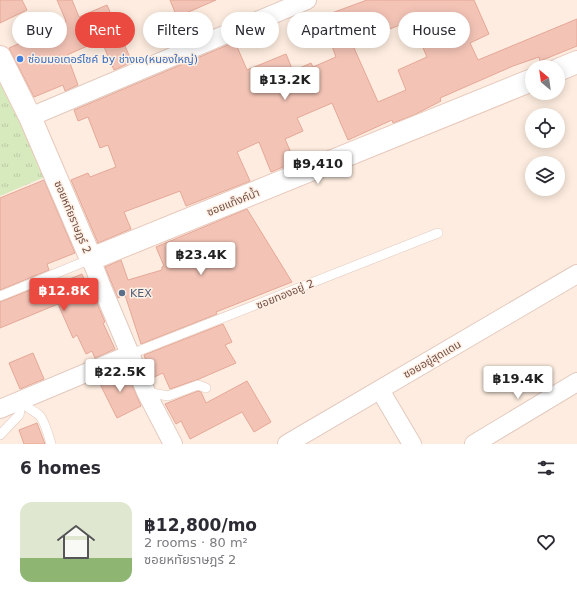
<!DOCTYPE html>
<meta charset="utf-8">
<style>
:root{--surface:#fff;--page:#f2f2f3;--text:#2b2b33;--muted:#7c7c81;--accent:#eb4a40}
body{margin:0;font-family:"DejaVu Sans","Noto Sans Thai",sans-serif;background:var(--page);color:var(--text);height:100vh;display:flex;flex-direction:column;font-size:15px;white-space:nowrap}
*{box-sizing:border-box;margin:0}
p{font-size:13px;color:var(--muted)}
.icon{flex:none;width:22px;height:22px;fill:none;stroke:currentColor;stroke-width:2;stroke-linecap:round;stroke-linejoin:round}
.map{position:relative;height:444px;overflow:hidden}
.panel{display:flex;flex-direction:column;background:var(--surface);flex:1}
.panel>*{flex:none}
.top-card{position:absolute;left:12px;top:12px;width:553px;height:36px;display:flex;gap:8px}
.needle{width:26px;rotate:331deg}
.controls{position:absolute;left:525px;top:60px;display:grid;gap:8px}
.controls a{display:grid;place-items:center;width:40px;height:40px;border-radius:50%;background:var(--surface);box-shadow:0 2px 10px #0003;font-size:20px}
.price{position:absolute;translate:-50% -34px;padding:0 9px;border-radius:4px;background:#fff;color:#222;font-size:13px;line-height:26px;filter:drop-shadow(0 1px 2px #0008)}
.price::after{content:'';position:absolute;left:50%;top:24px;width:12px;height:9px;margin-left:-6px;background:inherit;clip-path:polygon(0 0,100% 0,50% 100%)}
.price.selected{background:var(--accent);color:#fff}
ul{padding:0;list-style:none}
li{display:flex;align-items:center;gap:12px;height:100px;padding:0 20px}
li span{display:grid;place-items:center;flex:none;width:112px;height:80px;border-radius:12px;color:#555}
li>.icon{margin-inline-start:auto}
span .icon{width:48px;height:48px;fill:#fffc;stroke-width:1}
li b{font-size:17px}
h2{display:flex;justify-content:space-between;align-items:center;height:48px;padding:0 20px;font-size:17px}
.pill{padding:0 14px;border-radius:18px;background:var(--surface);box-shadow:0 2px 10px #0003;font-size:14px;line-height:36px}
.pill.selected{background:var(--accent);color:#fff}
.map>svg:first-child{display:block}
</style>
<div class="map">
<svg width="577" height="444" viewBox="0 0 577 444">
<defs>
<pattern id="grass-tufts" width="24" height="20" patternUnits="userSpaceOnUse"><rect width="24" height="20" fill="#d7eabe"/><path d="M3 7l-1-3M5 7V3M7 7l1-3M15 17l-1-3M17 17v-4M19 17l1-3" fill="none" stroke="#bccaa5"/></pattern>
</defs>
<rect width="100%" height="100%" fill="#fdecdf"/>
<!-- grass -->
<path fill="url(#grass-tufts)" d="M0,74L47,176L0,196Z"/>
<!-- building -->
<path fill="#f3c4b6" stroke="#e6a796" fill-rule="evenodd" d="M0,0H22L27,10L0,23Z
M57,0H72L79,17L107,5L132,62L114,70L101,40L67,55L78,85L65,91L63,85L34,97L9,48L52,29L51,28L66,21Z
M170,0H216L177,17Z
M367,0H474L489,34L470,43L478,60L577,19V46L540,61L539,57L513,66L440,98L441,101L414,115L393,123L392,120L348,140L332,103L297,118L303,131L285,139L295,162L271,172L259,142L237,152L250,181L186,206L180,191L124,212L131,229L98,243L71,180L88,173L90,177L116,167L108,145L100,148L88,117L78,121L74,110L235,42L247,70L286,54L293,71L311,63L313,67L336,57L321,17ZM411,21L427,57L398,70L406,90L378,102L354,48L357,47L355,42Z
M44,180L75,253L47,264L49,270L0,290V198Z
M247,209L292,282L216,312L217,314L141,344L125,295L118,298L105,267L121,260L128,280L162,270V267L164,266L156,247Z
M82,274L94,302L96,301L105,322L103,323L115,349L95,358L92,351L86,354L77,335L73,338L58,304L0,328V302L53,281L55,285Z
M223,324L232,342L225,345L236,363L199,379L170,389L163,373L152,378L144,355Z
M33,353L44,379L20,389L9,363Z
M125,368L141,406L117,418L98,380Z
M247,381L271,422L254,432L242,412L190,439L181,421L176,424L165,404L198,391L201,392L206,403Z
M37,423L45,444H24L19,430Z"/>
<g fill="none" stroke-linecap="round" stroke-linejoin="round">
<!-- lane casing -->
<g stroke="#e3c9be" stroke-width="10">
<path id="lane" d="M0,296L91,259
M131,354L438,233
M146,392L168,396L198,385L206,388
M22,400C28,410 30,408 39,415C44,419 49,437 51,444
M0,435L19,415L22,400"/>
</g>
<!-- street casing -->
<g stroke="#e3c9be" stroke-width="20">
<path id="street" d="M30,117L307,0
M91,259L101,285L146,392L173,444
M380,390L412,444
M0,409L131,354
M287,444L577,274
M474,444L577,382"/>
</g>
<!-- secondary casing -->
<g stroke="#e8c8bb" stroke-width="24">
<path id="secondary" d="M0,57L30,117L91,259L532,80
M558,70L577,62"/>
</g>
<!-- lane -->
<use href="#lane" stroke="#fff" stroke-width="9"/>
<!-- street -->
<use href="#street" stroke="#fff" stroke-width="18"/>
<!-- secondary -->
<use href="#secondary" stroke="#fff" stroke-width="22"/>
</g>
<!-- markers -->
<circle fill="#3f7fe0" stroke="#fff1e6" stroke-width="1.5" cx="20" cy="59" r="4"/>
<circle fill="#5c6f8a" stroke="#fff1e6" stroke-width="1.5" cx="122" cy="293" r="4"/>
<g text-anchor="middle" stroke-width="3" stroke-linejoin="round" paint-order="stroke">
<!-- shop labels -->
<g font-size="11" fill="#366cbe" stroke="#fff1e6" text-anchor="start">
<text x="28" y="63">ซ่อมมอเตอร์ไซค์ by ช่างเอ(หนองใหญ่)</text>
</g>
<!-- street labels -->
<g font-size="11" fill="#734f46" stroke="#fff1e6">
<text transform="translate(233 202) rotate(-22)" y="4">ซอยแท็งค์น้ำ</text>
<text transform="translate(73 217) rotate(67)" y="4">ซอยหทัยราษฎร์ 2</text>
<text transform="translate(285 294) rotate(-22)" y="4">ซอยทองอยู่ 2</text>
<text transform="translate(432 359) rotate(-30)" y="4">ซอยอยู่สุดแดน</text>
</g>
<!-- service labels -->
<g font-size="11" fill="#4e5e75" stroke="#fff1e6" text-anchor="start">
<text x="130" y="297">KEX</text>
</g>
</g>
</svg>
<div class="controls">
<a><svg class="needle" viewBox="-14 -14 28 28"><path d="M0-13l5 13h-10z" fill="#e53935"/><path d="M0 13l5-13h-10z" fill="#7c7c81"/></svg></a>
<a><svg class="icon" aria-label="locate" viewBox="0 0 24 24"><circle cx="12" cy="12" r="6"/><path d="M12 2v4M12 18v4M2 12h4M18 12h4"/></svg></a>
<a><svg class="icon" aria-label="layers" viewBox="0 0 24 24"><path d="M12 4l9 5-9 5-9-5zM3 14l9 5 9-5"/></svg></a>
</div>
<b class="price" style="left:285px;top:101px">฿13.2K</b>
<b class="price" style="left:318px;top:185px">฿9,410</b>
<b class="price" style="left:201px;top:276px">฿23.4K</b>
<b class="price selected" style="left:64px;top:312px">฿12.8K</b>
<b class="price" style="left:120px;top:393px">฿22.5K</b>
<b class="price" style="left:518px;top:400px">฿19.4K</b>
<div class="top-card">
<a class="pill">Buy</a>
<a class="pill selected">Rent</a>
<a class="pill">Filters</a>
<a class="pill">New</a>
<a class="pill">Apartment</a>
<a class="pill">House</a>
</div>
</div>
<section class="panel">
<h2>6 homes<svg class="icon" aria-label="filters" viewBox="0 0 24 24"><path d="M4 7h16M4 17h16"/><circle cx="9" cy="7" r="2"/><circle cx="15" cy="17" r="2"/></svg></h2>
<ul>
<li><span style="background:linear-gradient(#dfe7d0 70%,#8fb573 0)"><svg class="icon" aria-label="home" viewBox="0 0 24 24"><path d="M3 11l9-7 9 7M6 9v11h12V9"/></svg></span><div><b>฿12,800/mo</b><p>2 rooms · 80 m²</p><p>ซอยหทัยราษฎร์ 2</p></div><svg class="icon" aria-label="heart" viewBox="0 0 24 24"><path d="M12 20l-8-8c-3-5 5-10 8-4 3-6 11-1 8 4z"/></svg></li>
</ul>
</section>
